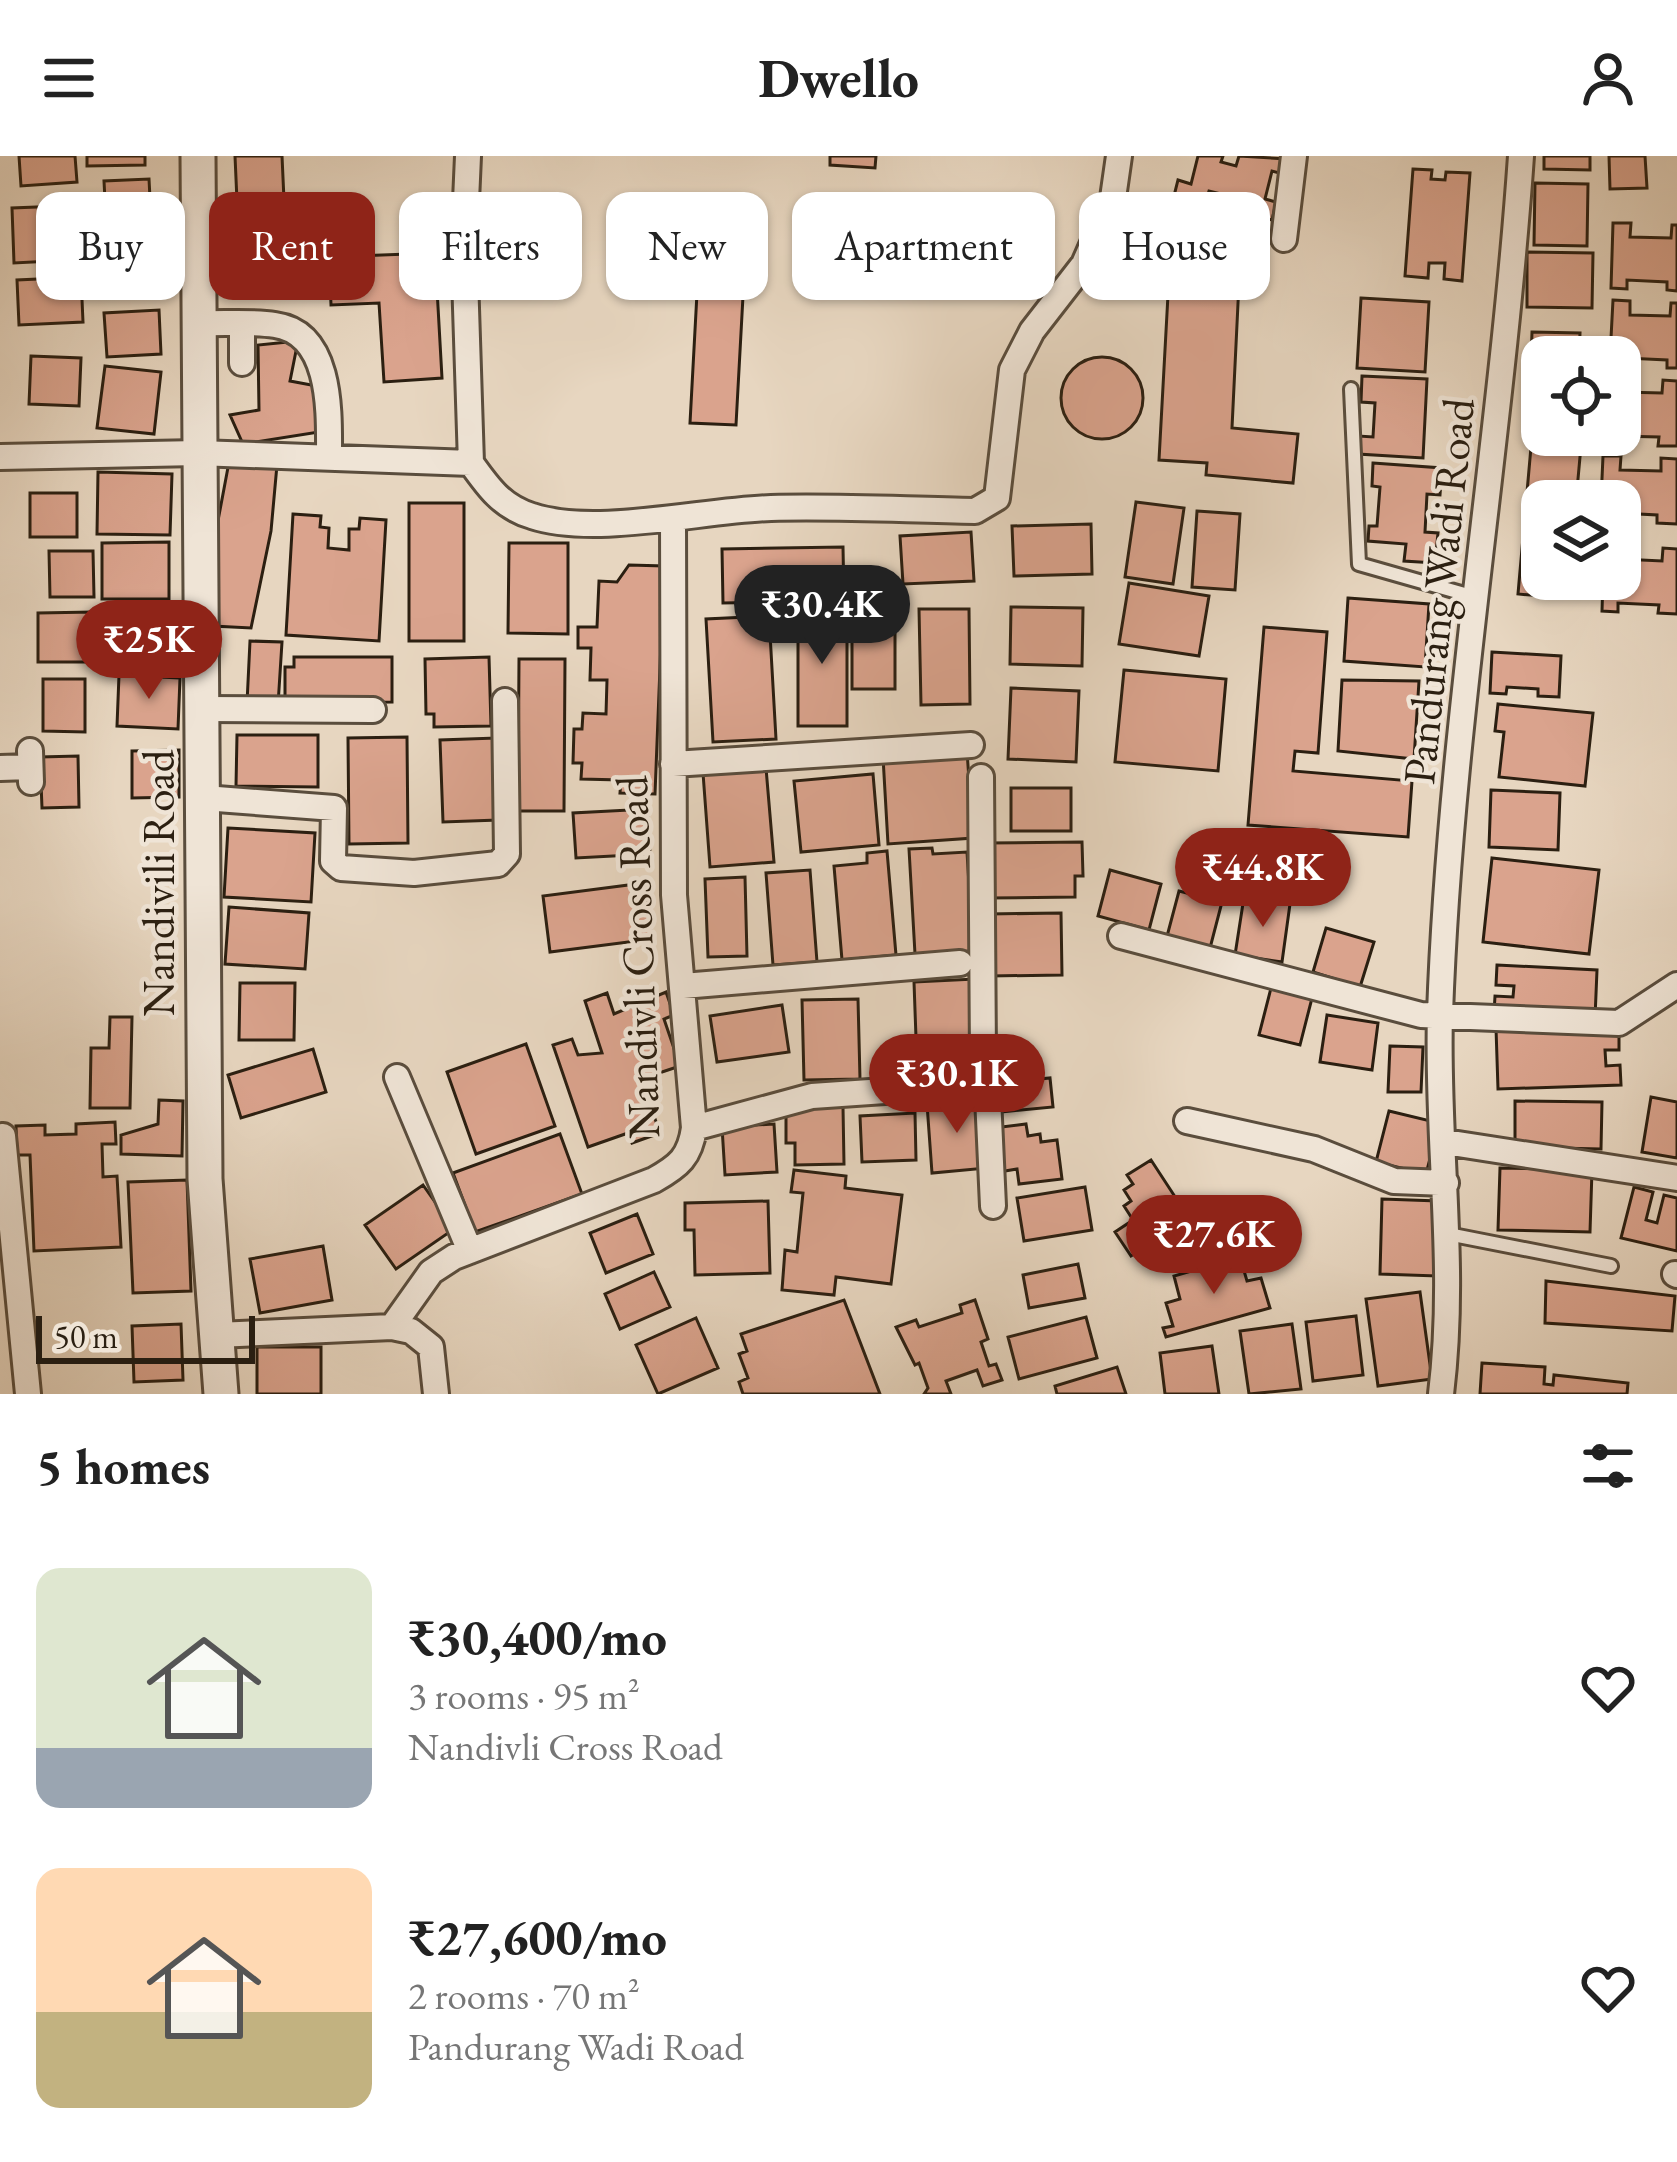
<!DOCTYPE html>
<meta charset="utf-8">
<style>
:root{--surface:#fff;--page:#f6f6f6;--text:#222;--muted:#767676;--accent:#8f2418}
body{margin:0;font-family:"EB Garamond",serif;background:var(--page);color:var(--text);height:100vh;display:flex;flex-direction:column;font-size:45px;white-space:nowrap}
*{box-sizing:border-box;margin:0}
p{font-size:39px;color:var(--muted)}
.icon{flex:none;width:66px;height:66px;fill:none;stroke:currentColor;stroke-width:2;stroke-linecap:round;stroke-linejoin:round}
.map{position:relative;height:1238px;overflow:hidden}
.details{display:flex;flex-direction:column;background:var(--surface);flex:1}
.details>*{flex:none}
.banner{position:absolute;left:36px;top:36px;width:1605px;height:108px;display:flex;gap:24px}
.fabs{position:absolute;left:1521px;top:180px;display:grid;gap:24px}
.fabs a{display:grid;place-items:center;width:120px;height:120px;border-radius:24px;background:var(--surface);box-shadow:0 3px 9px #0004;font-size:60px}
.scale{position:absolute;left:36px;bottom:30px;width:219px;box-sizing:border-box;padding-left:12px;border:6px solid #2b1f11;border-top:0;font-size:33px;line-height:42px;white-space:nowrap;color:#2b1f11;-webkit-text-stroke:9px #efe4d6;paint-order:stroke}
.price{position:absolute;translate:-50% -102px;padding:0 27px;border-radius:42px;background:var(--accent);color:#fff;font-size:39px;line-height:78px;filter:drop-shadow(0 3px 6px #0008)}
.price::after{content:'';position:absolute;left:50%;top:72px;width:36px;height:27px;margin-left:-18px;background:inherit;clip-path:polygon(0 0,100% 0,50% 100%)}
.price.on{background:#222;color:#fff}
ul{padding:0;list-style:none}
li{display:flex;align-items:center;gap:36px;height:300px;padding:0 36px}
li span{display:grid;place-items:center;flex:none;width:336px;height:240px;border-radius:24px;color:#555}
li>.icon{margin-inline-start:auto}
span .icon{width:144px;height:144px;fill:#fffc;stroke-width:1}
li b{font-size:51px}
h2{display:flex;justify-content:space-between;align-items:center;height:144px;padding:0 36px;font-size:51px}
.tag{padding:0 42px;border-radius:24px;background:var(--surface);box-shadow:0 3px 9px #0004;font-size:42px;line-height:108px}
.tag.on{background:var(--accent);color:#fff}
header{display:flex;justify-content:space-between;align-items:center;height:156px;padding:0 36px;background:var(--surface);font-size:54px;font-weight:700}
.map>svg:first-child{display:block}
</style>
<header><svg class="icon" aria-label="menu" viewBox="0 0 24 24"><path d="M4 6h16M4 12h16M4 18h16"/></svg>Dwello<svg class="icon" aria-label="person" viewBox="0 0 24 24"><circle cx="12" cy="8" r="4"/><path d="M4 21q1-7 8-7t8 7"/></svg></header>
<div class="map">
<svg width="1677" height="1238" viewBox="0 0 1677 1238">
<rect width="100%" height="100%" fill="#e7d6c0"/>
<filter id="stains"><feTurbulence type="fractalNoise" baseFrequency=".00167" numOctaves="4"/><feColorMatrix values="0 0 0 0 .2 0 0 0 0 .09 0 0 0 0 .02 0 0 0 .5 -.17"/></filter>
<radialGradient id="worn" r=".72"><stop offset=".6" stop-color="#630" stop-opacity="0"/><stop offset="1" stop-color="#630" stop-opacity=".3"/></radialGradient>
<!-- building -->
<path fill="#daa38d" stroke="#2b1f11" stroke-width="3" d="M19,0H75L77,26L21,30Z
M87,0H145V9L87,10Z
M235,0H282L287,110L240,113Z
M830,0H876L875,12L830,9Z
M1198,0H1223L1221,6L1236,10L1239,0L1287,3L1283,18L1272,15L1265,43L1276,46L1272,64L1247,58L1250,45L1209,35L1205,48L1174,40L1178,24L1191,28Z
M1544,0H1590V14L1544,13Z
M1609,0H1645L1647,32L1610,33Z
M1413,13L1432,14L1431,23L1445,24L1446,16L1470,17L1462,125L1444,123L1445,107H1429L1428,122L1405,120Z
M149,23L151,62L106,64L104,25Z
M1535,27L1588,28L1587,90L1534,89Z
M87,49L90,103L14,107L12,52Z
M1613,67H1631L1630,81L1671,82L1672,69H1677V135L1667,134V126L1627,124V133L1611,132Z
M162,93L165,133L119,137L116,97Z
M1527,96L1593,97L1592,152L1527,151Z
M435,97L442,222L384,226L379,147L331,149L329,101Z
M1170,102L1240,106L1232,272L1298,278L1293,327L1206,319L1207,307L1159,304Z
M81,121L83,166L19,169L17,124Z
M697,137L743,140L736,269L690,267Z
M1361,142L1429,146L1425,216L1357,212Z
M1613,144L1630,145V159L1670,160L1671,147H1677V212H1667V204L1626,202V211L1620,210V201H1610Z
M159,154L161,198L107,201L104,157Z
M1532,176L1580,177L1579,201H1542V235H1530Z
M298,185L290,225L322,231L319,276L243,288L230,259L259,254L258,189Z
M31,200L81,202L79,250L29,248Z
M1061 242a41 41 0 1 1 82 0a41 41 0 1 1-82 0Z
M105,210L161,216L154,278L97,272Z
M1362,220L1427,223L1423,302L1358,298L1359,280L1373,281L1375,247L1361,246Z
M1620,223L1621,236L1662,237L1663,224L1677,225V290H1658L1659,281L1618,280V288L1602,287V279H1620Z
M1534,257H1542V279H1582L1576,345H1542V423H1569L1568,442L1518,438Z
M1603,300H1621L1620,314L1661,315V302L1677,303V368L1657,367V359L1620,357V345H1601Z
M229,306L277,309L271,375L251,472L213,470L217,370Z
M1373,307L1442,312L1440,339L1427,338L1425,376L1438,377L1435,407L1404,405L1406,388L1368,385L1369,370H1377L1380,331L1372,330Z
M98,316L172,318L170,379L97,378Z
M30,337H77V381H30Z
M1136,346L1184,352L1173,428L1125,421Z
M409,347H464V485H409Z
M1197,355L1240,358L1235,434L1192,431Z
M293,358L321,360L320,371L329,372L328,392L349,394V373H359L360,362L386,364L379,485L286,479Z
M1091,368L1092,418L1014,420L1012,370Z
M971,376L974,425L903,428L900,380Z
M169,386V443H102V387Z
M509,387H568V478L508,477Z
M1620,390L1621,403L1662,405L1663,392L1677,393V458L1658,457L1659,449L1618,447V456L1602,455L1603,423H1620Z
M843,391L844,445L723,447L722,393Z
M49,395H93L94,441H50Z
M629,409L664,410L655,638L620,637L621,624L581,623L582,607H573L574,573H582L583,557L606,558L607,524H590L591,492H578V471H597L599,425L617,426Z
M1129,427L1209,440L1199,500L1119,488Z
M1348,442L1429,448L1425,511L1344,505Z
M852,448H895V533H852Z
M109,451H180V509L109,508Z
M1011,451L1083,452L1082,510L1010,508Z
M798,452H847V570H798Z
M919,453H969L970,548L921,549Z
M93,456V506H38V457Z
M769,460L776,583L713,586L706,463Z
M1264,471L1327,476L1318,597L1295,595L1293,615L1412,625L1408,681L1248,669Z
M250,485L282,486L278,549L247,547Z
M1492,496L1561,500L1559,541L1538,540V533L1507,531L1506,538L1490,537Z
M294,501H392V546L285,547V511H294Z
M489,501L491,570L434,571V558H426L425,503Z
M519,503H565L564,655H518Z
M1124,514L1226,523L1218,615L1115,606Z
M119,519L180,522L178,573L117,570Z
M43,523H85V576L43,575Z
M1342,524L1419,525L1414,603L1338,595Z
M1011,532L1079,535L1076,606L1008,603Z
M1498,548L1593,557L1585,630L1499,621L1504,576L1495,575Z
M237,579H318V631L236,630Z
M407,581L408,687L349,688L348,582Z
M496,582L498,664L443,666L440,584Z
M179,594V641L132,642V595Z
M967,595L973,682L888,688L883,601Z
M78,600L79,651L42,652L40,601Z
M766,612L774,706L710,711L703,617Z
M873,618L879,689L801,696L794,625Z
M1011,632H1071V675H1011Z
M1491,634L1560,637L1558,694L1489,691Z
M648,653L650,698L576,702L573,657Z
M228,672L315,677L311,746L224,741Z
M1082,686L1083,720H1075V741L987,742V687Z
M932,692L933,698L967,696L973,795L915,798L909,693Z
M887,695L896,799L842,804L834,710L867,707V697Z
M1492,702L1599,714L1589,798L1483,786Z
M810,714L817,806L773,809L766,717Z
M1110,714L1161,728L1149,774L1098,760Z
M745,721L747,800L708,801L705,723Z
M644,727L652,783L550,796L543,740Z
M1179,735L1222,746L1209,796L1166,784Z
M1244,741L1290,748L1282,806L1235,799Z
M229,751L309,757L305,813L225,808Z
M1061,757L1062,819L990,820L989,758Z
M1326,772L1374,786L1360,831L1313,816Z
M1497,809L1597,814L1595,862L1494,857L1495,840L1513,841L1514,830L1496,829Z
M975,823L979,907L917,910L914,826Z
M240,827H295L294,884H239Z
M1271,832L1312,842L1300,889L1259,879Z
M666,836L674,859L664,863L680,910L641,923L660,977L632,987L628,977L588,991L553,889L572,883L578,899L602,897L585,845L607,837L614,858Z
M858,843L860,923L804,924L802,844Z
M782,849L789,896L717,906L710,860Z
M1327,859L1378,867L1372,914L1320,906Z
M110,861H132L130,952H90L91,892H109Z
M1619,867V894H1605L1606,910L1620,909L1621,929L1498,933L1496,872Z
M526,888L555,970L476,998L447,916Z
M1390,890L1423,891L1421,936H1388Z
M313,893L326,936L241,962L228,919Z
M1050,922L1053,951L1000,956L997,927Z
M1651,941L1677,946V1002L1642,996Z
M981,943L987,1012L932,1017L927,948Z
M159,944L183,945L182,1000L121,998V979L158,968Z
M1515,945L1602,946L1601,993L1515,991Z
M843,951L844,1008L795,1009V987H786V952Z
M1389,955L1439,967L1426,1018L1376,1006Z
M915,957L916,1004L862,1006L860,960Z
M115,966L116,988H102L103,1021L117,1020L121,1091L34,1095L30,999H17L16,970L45,969V979L76,978V968Z
M774,968L777,1016L725,1019L722,971Z
M1026,968L1028,980L1040,978L1041,986L1057,984L1062,1023L1019,1028L1017,1013L999,1016L993,972Z
M560,978L582,1038L475,1076L453,1017Z
M1151,1004L1200,1079L1176,1094L1165,1078L1131,1100L1115,1076L1133,1064L1124,1050L1131,1045L1124,1034L1133,1028L1127,1019Z
M1500,1012L1592,1014L1590,1076L1498,1074Z
M794,1014L846,1020L845,1032L902,1039L891,1128L836,1121L834,1139L782,1134L785,1094L797,1096L803,1037L791,1036Z
M187,1024L191,1135L133,1137L128,1026Z
M423,1029L454,1073L396,1113L365,1069Z
M1085,1031L1092,1074L1024,1085L1017,1042Z
M1634,1031L1653,1036L1646,1064L1657,1067L1664,1039L1677,1042V1095L1621,1082Z
M1382,1043L1438,1045L1437,1120L1380,1118Z
M768,1045L770,1117L695,1119L694,1074H685V1047Z
M637,1058L653,1098L606,1117L590,1077Z
M323,1090L332,1144L260,1157L250,1103Z
M1240,1101L1247,1125L1261,1122L1270,1152L1166,1181L1163,1172L1173,1170L1166,1147L1180,1143L1174,1120Z
M1078,1108L1085,1142L1029,1152L1023,1119Z
M654,1116L670,1151L620,1173L605,1138Z
M1546,1125L1675,1140L1672,1175L1545,1167Z
M1420,1136L1432,1223L1378,1230L1366,1143Z
M844,1144L880,1238H743L739,1226L748,1222L739,1198L747,1195L741,1178Z
M975,1144L988,1183L981,1186L989,1210L996,1208L1002,1224L983,1230L977,1214L946,1225L951,1238H924L928,1232L919,1207L915,1209L896,1171L916,1164L919,1171L962,1157L960,1149Z
M1356,1160L1363,1219L1313,1225L1306,1166Z
M1086,1161L1097,1202L1019,1223L1008,1181Z
M696,1162L718,1212L658,1238L636,1189Z
M181,1168L183,1224L134,1226L132,1170Z
M1292,1168L1301,1233L1249,1238L1240,1175Z
M1212,1190L1219,1238H1165L1160,1197Z
M257,1191H321V1238H257Z
M1482,1207L1545,1211L1544,1228L1553,1229L1554,1219L1628,1227L1627,1238H1480Z
M1117,1211L1126,1238H1057L1055,1230Z"/>
<g fill="none" stroke-linecap="round" stroke-linejoin="round">
<!-- service casing -->
<g stroke="#5a4d3d" stroke-width="18">
<path id="service" d="M1351,233L1359,408L1475,441
M1448,1078L1611,1110"/>
</g>
<!-- minor casing -->
<g stroke="#5a4d3d" stroke-width="30">
<path id="minor" d="M468,0L464,90L471,307
M1284,83L1294,0
M197,167C222,168 250,165 275,169C333,177 329,259 329,301
M242,168V207
M0,301L198,297L471,307C488,331 502,351 532,360C595,381 703,354 771,352C839,350 907,354 975,355L997,342L1012,214L1032,175L1084,108L1113,42L1119,0
M202,553L373,554
M30,595L31,626
M673,608L971,589
M0,612L30,611
M204,642L334,652L333,705L341,712L414,717L498,708L507,698L505,545
M1121,780L1421,859L1619,867L1677,829
M683,830L960,807
M397,921L470,1095
M972,929L982,918L983,901L981,621
M1187,965L1314,993L1394,1025L1446,1027
M694,972L812,940L972,929L988,941L993,1050
M3,980L28,1238
M1445,986L1677,1022
M1675,1118L1677,1119
M392,1171L431,1116L454,1101L654,1024C679,1010 690,1001 694,972L674,739L673,363
M217,1179L392,1171L411,1175L431,1191L436,1238
M1441,1238C1457,1109 1436,986 1440,858C1450,570 1501,287 1521,0"/>
</g>
<!-- tertiary casing -->
<g stroke="#5a4d3d" stroke-width="39">
<path id="tertiary" d="M198,0L205,1023L221,1238"/>
</g>
<!-- service -->
<use href="#service" stroke="#efe4d6" stroke-width="12"/>
<!-- minor -->
<use href="#minor" stroke="#efe4d6" stroke-width="24"/>
<!-- tertiary -->
<use href="#tertiary" stroke="#efe4d6" stroke-width="33"/>
</g>
<g text-anchor="middle" stroke-width="9" stroke-linejoin="round" paint-order="stroke">
<!-- street labels -->
<g font-size="45" fill="#2b1f11" stroke="#efe4d6">
<text transform="translate(1438 435) rotate(-84)" y="16">Pandurang Wadi Road</text>
<text transform="translate(158 727) rotate(-90)" y="16">Nandivili Road</text>
<text transform="translate(637 801) rotate(-92)" y="16">Nandivli Cross Road</text>
</g>
</g>
<rect width="100%" height="100%" filter="url(#stains)"/>
<rect width="100%" height="100%" fill="url(#worn)"/>
</svg>
<div class="fabs">
<a><svg class="icon" aria-label="locate" viewBox="0 0 24 24"><circle cx="12" cy="12" r="6"/><path d="M12 2v4M12 18v4M2 12h4M18 12h4"/></svg></a>
<a><svg class="icon" aria-label="layers" viewBox="0 0 24 24"><path d="M12 4l9 5-9 5-9-5zM3 14l9 5 9-5"/></svg></a>
</div>
<div class="scale">50 m</div>
<b class="price on" style="left:822px;top:511px">₹30.4K</b>
<b class="price" style="left:149px;top:546px">₹25K</b>
<b class="price" style="left:1263px;top:774px">₹44.8K</b>
<b class="price" style="left:957px;top:980px">₹30.1K</b>
<b class="price" style="left:1214px;top:1141px">₹27.6K</b>
<div class="banner">
<a class="tag">Buy</a>
<a class="tag on">Rent</a>
<a class="tag">Filters</a>
<a class="tag">New</a>
<a class="tag">Apartment</a>
<a class="tag">House</a>
</div>
</div>
<section class="details">
<h2>5 homes<svg class="icon" aria-label="filters" viewBox="0 0 24 24"><path d="M4 7h16M4 17h16"/><circle cx="9" cy="7" r="2"/><circle cx="15" cy="17" r="2"/></svg></h2>
<ul>
<li><span style="background:linear-gradient(#dfe7d0 75%,#9aa5b1 0)"><svg class="icon" aria-label="home" viewBox="0 0 24 24"><path d="M3 11l9-7 9 7M6 9v11h12V9"/></svg></span><div><b>₹30,400/mo</b><p>3 rooms · 95 m²</p><p>Nandivli Cross Road</p></div><svg class="icon" aria-label="heart" viewBox="0 0 24 24"><path d="M12 20l-8-8c-3-5 5-10 8-4 3-6 11-1 8 4z"/></svg></li>
<li><span style="background:linear-gradient(#ffd9b3 60%,#c2b280 0)"><svg class="icon" aria-label="home" viewBox="0 0 24 24"><path d="M3 11l9-7 9 7M6 9v11h12V9"/></svg></span><div><b>₹27,600/mo</b><p>2 rooms · 70 m²</p><p>Pandurang Wadi Road</p></div><svg class="icon" aria-label="heart" viewBox="0 0 24 24"><path d="M12 20l-8-8c-3-5 5-10 8-4 3-6 11-1 8 4z"/></svg></li>
</ul>
</section>
